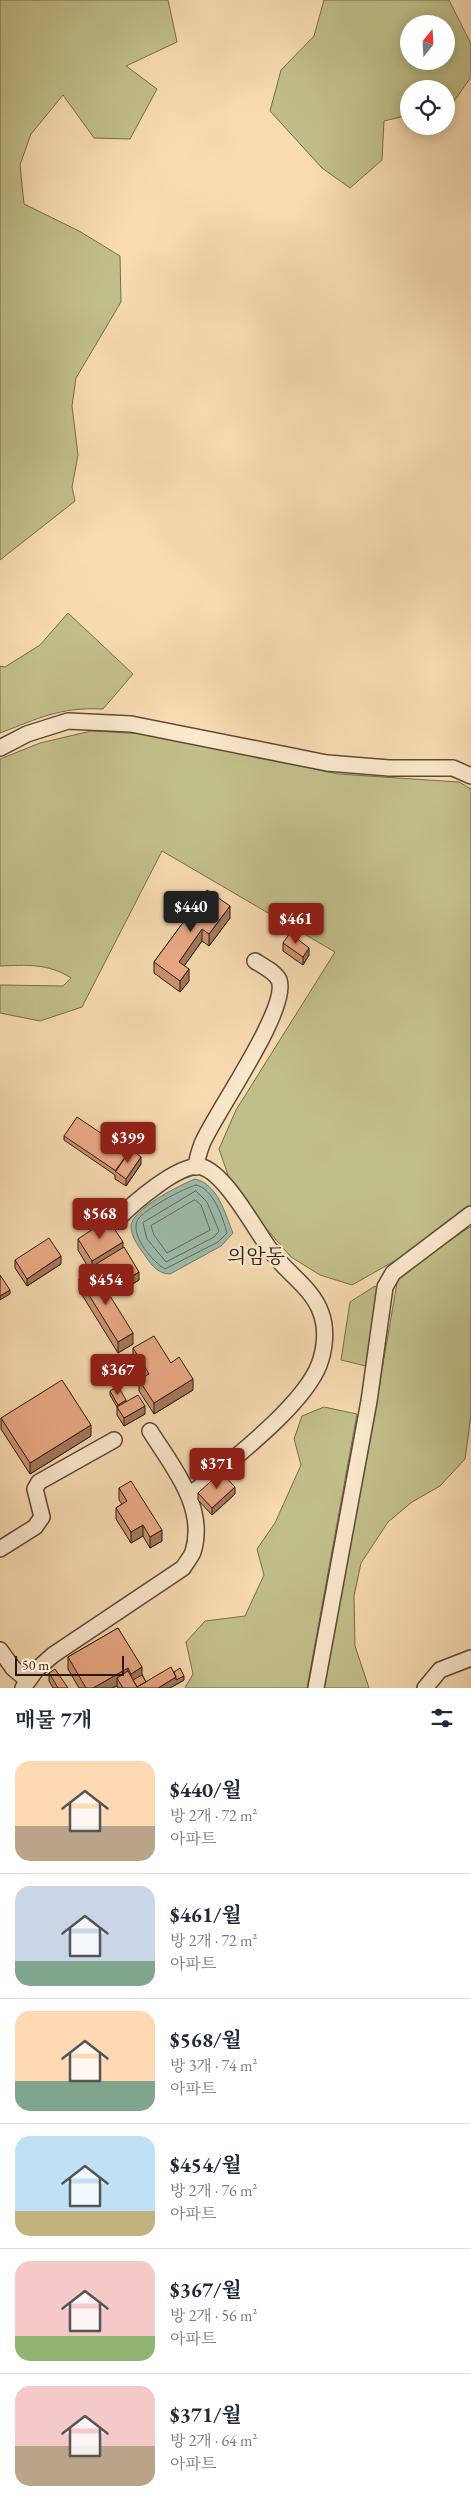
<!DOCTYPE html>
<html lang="ko">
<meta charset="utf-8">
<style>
:root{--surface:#fff;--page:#f2f2f3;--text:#1f2937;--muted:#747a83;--line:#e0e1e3;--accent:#8f2418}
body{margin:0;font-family:"EB Garamond","Noto Serif KR",serif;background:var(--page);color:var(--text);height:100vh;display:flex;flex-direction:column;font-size:19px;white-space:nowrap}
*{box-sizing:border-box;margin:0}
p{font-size:16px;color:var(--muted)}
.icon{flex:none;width:28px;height:28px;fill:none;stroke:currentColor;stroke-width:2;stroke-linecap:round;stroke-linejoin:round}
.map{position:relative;height:1688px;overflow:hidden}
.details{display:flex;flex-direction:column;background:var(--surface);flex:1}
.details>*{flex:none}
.needle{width:32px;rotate:18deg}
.fabs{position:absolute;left:400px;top:15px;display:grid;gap:10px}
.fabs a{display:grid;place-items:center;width:55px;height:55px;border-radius:50%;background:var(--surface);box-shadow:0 2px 12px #0003;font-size:25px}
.scale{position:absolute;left:15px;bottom:12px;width:109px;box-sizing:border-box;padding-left:5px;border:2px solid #2a1912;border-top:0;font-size:14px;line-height:18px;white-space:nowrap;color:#2a1912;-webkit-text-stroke:4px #fae8cc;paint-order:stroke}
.price{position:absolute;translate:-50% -42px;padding:0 11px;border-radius:5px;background:var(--accent);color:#fff;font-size:16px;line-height:32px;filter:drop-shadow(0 1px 2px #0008)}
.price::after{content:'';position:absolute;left:50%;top:30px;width:15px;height:11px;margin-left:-8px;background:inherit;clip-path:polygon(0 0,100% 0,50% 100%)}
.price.current{background:#222;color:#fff}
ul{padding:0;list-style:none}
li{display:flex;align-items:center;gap:15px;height:125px;padding:0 15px}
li+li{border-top:1px solid var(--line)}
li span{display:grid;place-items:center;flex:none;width:140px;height:100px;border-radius:15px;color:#555}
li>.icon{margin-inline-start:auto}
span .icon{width:60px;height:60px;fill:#fffc;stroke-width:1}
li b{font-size:21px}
h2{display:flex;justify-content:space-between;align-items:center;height:60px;padding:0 15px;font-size:21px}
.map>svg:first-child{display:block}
</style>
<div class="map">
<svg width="471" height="1688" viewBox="0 0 471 1688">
<rect width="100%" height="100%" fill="#f8dbb1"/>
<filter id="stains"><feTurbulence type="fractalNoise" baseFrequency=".004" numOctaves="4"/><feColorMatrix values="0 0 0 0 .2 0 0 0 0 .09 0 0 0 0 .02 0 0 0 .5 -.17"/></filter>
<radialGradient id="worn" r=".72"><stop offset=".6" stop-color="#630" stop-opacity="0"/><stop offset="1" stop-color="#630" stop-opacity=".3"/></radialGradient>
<!-- green -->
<path fill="#c1bf89" stroke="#766c4e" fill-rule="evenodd" d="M0,0H168L177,42L126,66L157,89L130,139L94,138L63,95L31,134L20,165L24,204L79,231L120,256L121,302L76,378L72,406L78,455L72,487L75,501L0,560Z
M324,0H449L471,44V77L450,107H446V89H409V115L384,121L382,160L350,188L322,168L270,111L281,70L314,36ZM409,24H446V61H409Z
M68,613L133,674L103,709C59,707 40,718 0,733V666L5,667L40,645Z
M91,731L147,734L338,774L459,782L471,789V1205L412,1251L352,1285L320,1275L291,1257L257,1218L229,1178L219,1149L236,1110L335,952L162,851L82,1007L40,1021L0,1013V985L63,986L71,978C48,963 26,965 0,966V759L40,743Z
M471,1226V1415L465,1459L440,1486L412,1502L388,1522L361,1563L354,1596L355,1646L369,1688H319L367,1457L398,1277Z
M375,1286L379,1290L370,1367L341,1360L350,1302Z
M324,1407L357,1414L307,1688H185L193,1674L186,1642L205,1621L245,1616L264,1575L257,1549L275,1523L301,1465L294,1439L302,1416Z"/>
<!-- water -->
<path fill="#9dbbac" stroke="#6f7a6e" d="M195,1179C218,1184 225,1214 233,1233L221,1246L170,1274C159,1274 152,1266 146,1257C140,1248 131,1238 131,1226C132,1209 180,1185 195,1179Z"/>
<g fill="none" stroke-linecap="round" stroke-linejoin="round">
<!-- shore -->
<path stroke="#646a5f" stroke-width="1" d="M196,1185C213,1188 223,1218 227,1233L218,1242L165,1269C153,1262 131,1237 137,1221C141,1211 184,1188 196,1185Z
M196,1191L207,1202L219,1231L214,1237L166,1262L147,1239L143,1223Z
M195,1200L201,1205L210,1230L167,1253L154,1235L151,1226Z"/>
<!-- minor casing -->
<g stroke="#5e4a3a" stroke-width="18">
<path id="minor" d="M0,748L27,734L68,721L131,724L327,763L389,768H453L471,776
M196,1167C197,1159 199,1152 202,1144C215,1113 290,1008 279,980C275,972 263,966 255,961
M117,1220C131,1205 181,1161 202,1167C226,1174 256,1231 271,1251C286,1273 312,1287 321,1313C327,1329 325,1349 319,1365C302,1408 226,1464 189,1496
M0,1549L35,1527L42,1517L35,1489L39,1482L114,1440
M0,1650L13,1668L28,1681
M23,1688L36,1670L53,1655L183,1568C186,1563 191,1557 193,1552C207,1507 172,1466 150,1431
M316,1688L369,1401L385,1287L393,1273L471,1214
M425,1688L440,1670L471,1658"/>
</g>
<!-- minor -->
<use href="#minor" stroke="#fae8cc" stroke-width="15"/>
</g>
<!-- wall -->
<path fill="#cb9373" stroke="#2a1912" d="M207,890L230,918L209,946L202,941L184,966L189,981L180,992L154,973V962Z
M283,943L309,955L303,965L283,951Z
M64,1136L141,1164L126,1186L115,1179V1175L64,1140Z
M78,1239L123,1247L139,1280L126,1288L121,1280L106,1290L133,1344L118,1353L79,1290V1279L91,1272L78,1250Z
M15,1260L61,1264L27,1286L15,1268Z
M133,1348L171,1363L193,1390L154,1414L139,1391V1380L144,1377L133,1360Z
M110,1391L126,1402L145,1414L124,1426L117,1415V1407L110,1395Z
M1,1418L91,1436L30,1474L1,1429Z
M119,1488L162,1541L150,1548L143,1536L131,1543L116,1519V1508L122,1504L119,1500Z
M198,1493L235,1494L212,1515L198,1500Z
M118,1628L146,1682L174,1672L184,1680L170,1688H118L117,1686L112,1688H79L68,1669V1657Z
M49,1673L68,1688H53L49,1681Z"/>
<!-- shaded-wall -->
<path fill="#a5785e" stroke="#2a1912" d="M230,906V918L209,946V934Z
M202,929V941L179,973V962Z
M309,948V955L303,965V957Z
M189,969V981L180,992V981Z
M141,1157V1164L126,1186V1179Z
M123,1242V1253L93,1266V1272L92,1273V1261Z
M61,1256V1264L27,1286V1279Z
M121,1272V1280L104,1291V1283Z
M139,1272V1280L126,1288V1280Z
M10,1290V1294L0,1300V1296Z
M133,1333V1344L118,1353V1342Z
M193,1379V1390L154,1414V1403Z
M126,1400V1404L118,1408V1405Z
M145,1406V1414L124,1426V1418Z
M91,1425V1436L30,1474V1463Z
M235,1487V1494L212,1515V1508Z
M143,1525V1536L131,1543V1532Z
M162,1530V1541L150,1548V1537Z
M142,1667V1679L131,1681V1674Z
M128,1668V1679L117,1678V1686L112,1688H93Z
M184,1676V1680L170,1688H158L176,1677Z"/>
<!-- building -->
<path fill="#ecab86" stroke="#2a1912" d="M207,890L230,906L209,934L202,929L179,962L189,969L180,981L154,962Z
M290,933L309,948L303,957L283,943Z
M77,1117L129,1152L116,1171L64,1136Z
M131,1149L141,1157L126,1179L115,1171Z
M108,1219L123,1242L92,1261L78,1239Z
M49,1238L61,1256L27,1279L15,1260Z
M124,1247L139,1272L126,1280L121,1272L104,1283L93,1266Z
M94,1270L133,1333L118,1342L79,1279Z
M0,1275L10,1290L0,1296Z
M154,1336L171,1363L179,1357L193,1379L154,1403L139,1380L149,1374L133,1348Z
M62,1380L91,1425L30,1463L1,1418Z
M118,1386L126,1400L118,1405L110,1391Z
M138,1395L145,1406L124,1418L117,1407Z
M221,1472L235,1487L212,1508L198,1493Z
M131,1481L162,1530L150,1537L143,1525L131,1532L116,1508L127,1501L119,1488Z
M118,1628L142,1667L131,1674L128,1668L93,1688H86L68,1657Z
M171,1667L176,1677L158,1688H123L117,1678L128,1671L137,1687Z
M180,1668L184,1676L176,1680V1677L174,1672Z
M55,1669L68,1688H58L49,1673Z
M142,1675L146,1682L137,1687L133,1680Z"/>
<g text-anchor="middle" stroke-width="5" stroke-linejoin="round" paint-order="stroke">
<!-- quarter labels -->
<g font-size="20" fill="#2a1912" stroke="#fae8cc">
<text x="256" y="1263">의암동</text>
</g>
</g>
<rect width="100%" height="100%" filter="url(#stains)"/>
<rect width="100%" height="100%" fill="url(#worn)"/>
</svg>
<div class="fabs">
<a><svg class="needle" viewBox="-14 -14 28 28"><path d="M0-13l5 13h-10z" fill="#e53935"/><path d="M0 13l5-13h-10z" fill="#747a83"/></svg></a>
<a><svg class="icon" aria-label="locate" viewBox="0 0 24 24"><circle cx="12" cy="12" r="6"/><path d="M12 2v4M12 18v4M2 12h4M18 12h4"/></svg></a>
</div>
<div class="scale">50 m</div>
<b class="price current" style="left:191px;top:933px">$440</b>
<b class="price" style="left:296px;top:945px">$461</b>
<b class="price" style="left:128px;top:1164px">$399</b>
<b class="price" style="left:100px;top:1240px">$568</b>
<b class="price" style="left:106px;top:1306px">$454</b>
<b class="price" style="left:118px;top:1396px">$367</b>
<b class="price" style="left:217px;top:1490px">$371</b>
</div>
<section class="details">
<h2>매물 7개<svg class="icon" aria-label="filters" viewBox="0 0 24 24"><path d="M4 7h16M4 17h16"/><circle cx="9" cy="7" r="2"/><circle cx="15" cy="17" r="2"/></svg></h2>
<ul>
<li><span style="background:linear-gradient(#ffd9b3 65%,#b9a48a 0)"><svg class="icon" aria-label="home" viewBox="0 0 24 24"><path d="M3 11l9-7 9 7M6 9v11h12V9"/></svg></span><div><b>$440/월</b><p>방 2개 · 72 m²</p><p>아파트</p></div></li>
<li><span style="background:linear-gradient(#c9d6e8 75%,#7fa58c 0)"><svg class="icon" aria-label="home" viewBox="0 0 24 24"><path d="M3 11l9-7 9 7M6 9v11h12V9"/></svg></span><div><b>$461/월</b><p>방 2개 · 72 m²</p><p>아파트</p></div></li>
<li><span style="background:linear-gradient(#ffd9b3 70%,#7fa58c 0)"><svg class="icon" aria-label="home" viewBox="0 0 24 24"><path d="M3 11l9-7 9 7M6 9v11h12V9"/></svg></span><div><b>$568/월</b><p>방 3개 · 74 m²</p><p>아파트</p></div></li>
<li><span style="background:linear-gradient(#bfe0f5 75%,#c2b280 0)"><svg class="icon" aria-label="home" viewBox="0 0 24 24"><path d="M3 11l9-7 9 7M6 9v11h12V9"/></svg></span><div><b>$454/월</b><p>방 2개 · 76 m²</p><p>아파트</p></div></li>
<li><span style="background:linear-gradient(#f6c9c9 75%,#8fb573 0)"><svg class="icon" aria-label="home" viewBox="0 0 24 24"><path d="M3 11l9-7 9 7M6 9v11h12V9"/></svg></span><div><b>$367/월</b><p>방 2개 · 56 m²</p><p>아파트</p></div></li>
<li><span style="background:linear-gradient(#f6c9c9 60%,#b9a48a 0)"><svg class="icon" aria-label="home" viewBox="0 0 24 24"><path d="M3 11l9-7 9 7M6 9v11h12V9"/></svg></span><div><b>$371/월</b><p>방 2개 · 64 m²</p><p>아파트</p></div></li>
</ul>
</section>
